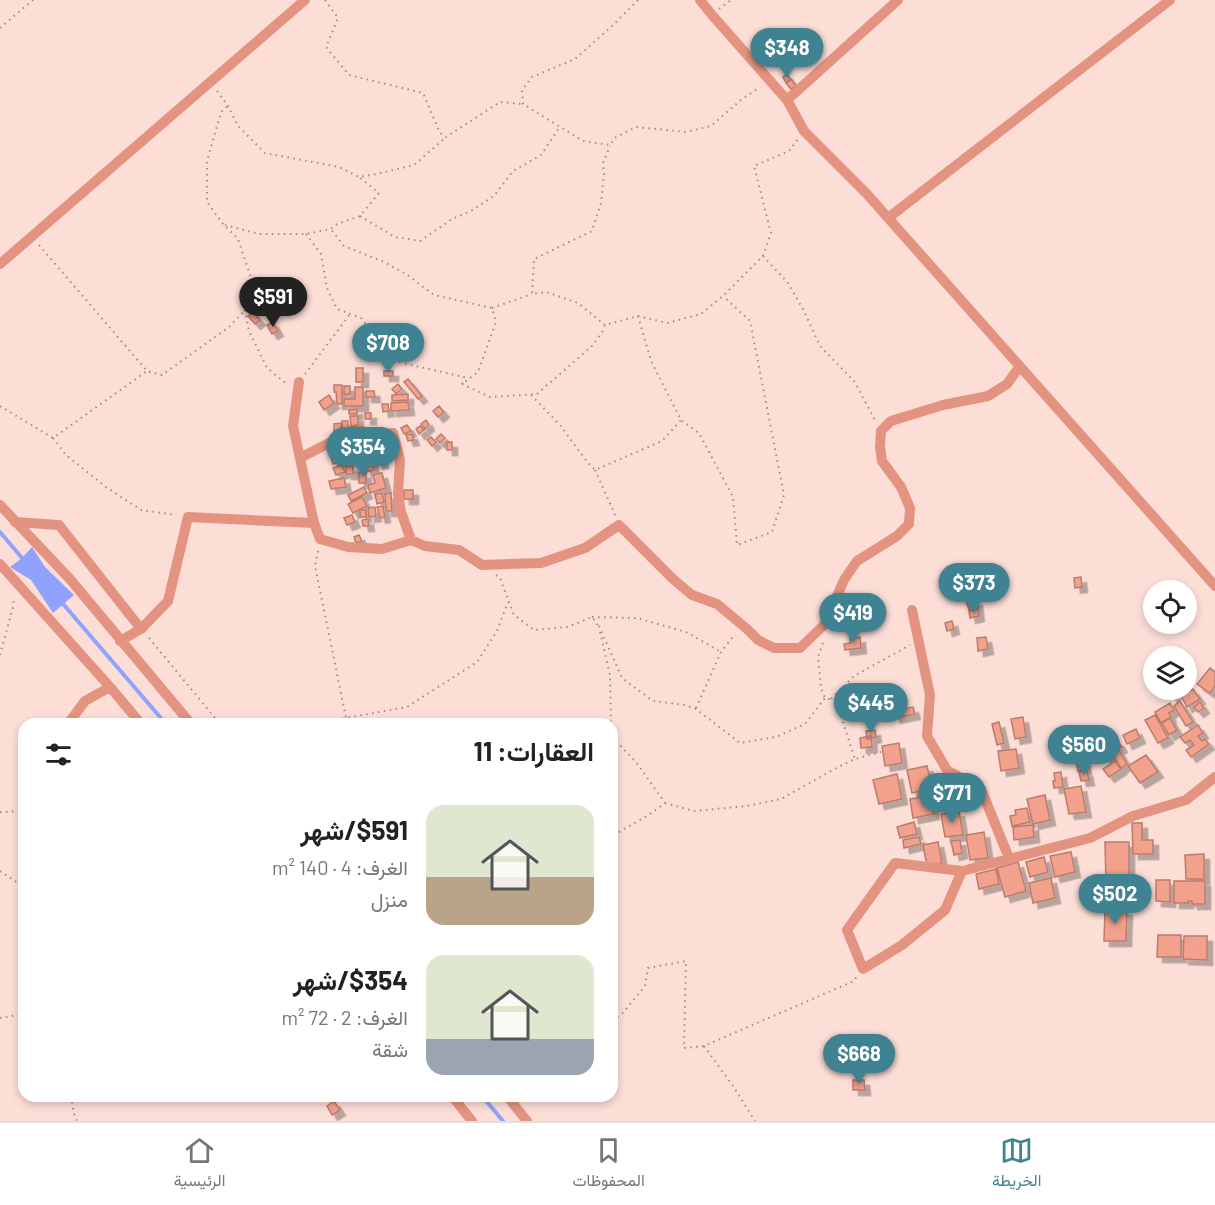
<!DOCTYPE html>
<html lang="ar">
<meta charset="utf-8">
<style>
:root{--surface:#fff;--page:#f6f6f6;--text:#222;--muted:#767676;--line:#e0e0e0;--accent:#3f8392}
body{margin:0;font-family:Barlow,Vazirmatn,sans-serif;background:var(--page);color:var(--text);direction:rtl;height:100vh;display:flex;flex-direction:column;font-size:22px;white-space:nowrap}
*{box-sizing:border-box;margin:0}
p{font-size:20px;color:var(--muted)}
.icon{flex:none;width:33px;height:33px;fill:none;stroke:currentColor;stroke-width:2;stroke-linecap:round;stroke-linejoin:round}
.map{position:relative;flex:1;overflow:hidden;direction:ltr}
.side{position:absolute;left:18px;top:718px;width:600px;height:384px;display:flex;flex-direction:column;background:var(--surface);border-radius:18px;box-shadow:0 3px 9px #0003;direction:rtl}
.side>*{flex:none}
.fabs{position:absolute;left:1143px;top:580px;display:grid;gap:12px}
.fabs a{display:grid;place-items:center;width:54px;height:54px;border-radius:50%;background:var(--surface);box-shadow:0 3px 9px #0003;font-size:30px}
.price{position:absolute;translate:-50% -51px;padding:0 14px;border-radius:21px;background:var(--accent);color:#fff;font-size:20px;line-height:39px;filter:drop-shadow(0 2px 3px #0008)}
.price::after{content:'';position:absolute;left:50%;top:36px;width:18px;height:14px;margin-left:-9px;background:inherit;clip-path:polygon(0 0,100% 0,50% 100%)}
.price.selected{background:#222;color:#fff}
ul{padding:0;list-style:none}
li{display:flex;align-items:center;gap:18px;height:150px;padding:0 24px}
li span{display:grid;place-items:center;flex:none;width:168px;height:120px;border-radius:18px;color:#555}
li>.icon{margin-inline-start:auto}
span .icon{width:72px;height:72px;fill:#fffc;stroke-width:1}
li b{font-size:26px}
h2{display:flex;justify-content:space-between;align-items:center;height:72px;padding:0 24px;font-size:26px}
.tabs{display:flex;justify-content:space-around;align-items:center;height:84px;border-top:2px solid var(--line);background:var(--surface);font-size:16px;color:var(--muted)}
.tabs a{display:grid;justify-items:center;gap:3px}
.tabs .selected{color:var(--accent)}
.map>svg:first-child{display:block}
</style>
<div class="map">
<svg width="1215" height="1121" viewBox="0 0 1215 1121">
<defs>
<filter id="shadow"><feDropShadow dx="5.5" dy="5.5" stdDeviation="0" flood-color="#0004"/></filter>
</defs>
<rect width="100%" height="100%" fill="#fcded7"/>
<!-- water -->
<path fill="#91a2fe" d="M32,547L45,567L74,595L53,613L31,580L10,567L22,558Z"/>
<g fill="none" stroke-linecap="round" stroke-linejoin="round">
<!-- stream -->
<path stroke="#91a2fe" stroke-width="4" d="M0,532L22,558
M64,605L166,724
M482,1096L503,1121"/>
</g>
<!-- building -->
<path fill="#f2a18d" stroke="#bc7b6b" stroke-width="1.5" filter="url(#shadow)" d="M787,74L791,80L786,83L783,77Z
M791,79L796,86L791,89L786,83Z
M263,299L269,302L266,309L259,306Z
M253,312L260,320L255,324L248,316Z
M273,322L278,331L272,334L267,325Z
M356,368H363V382H356Z
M384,371H393V376H384Z
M408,379L422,396L418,399L404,382Z
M398,384L402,389L396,394L392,389Z
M334,385H342V404H337L336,392H334Z
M344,386H350V394H344Z
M355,387H363V406H344V399H355Z
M366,391H374L375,397H366Z
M408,394V400L392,401V395Z
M329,395L334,403L324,410L319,402Z
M408,402L409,410L391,411V403Z
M382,404H388L389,411L383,412Z
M439,406L444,412L438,417L433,411Z
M357,409V414H349V410Z
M365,413H371V419H365Z
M350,416H358V425L351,426Z
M426,420L429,425L425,429L421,424Z
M342,421H348V433H343Z
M341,423V433H334V424Z
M407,425L411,431L404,434L401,428Z
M420,426L424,430L419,434L416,429Z
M352,427H363V433H353Z
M412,434L414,440L408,441L406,435Z
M441,434L445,438L440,443L436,439Z
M431,437L436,442L432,446L427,440Z
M447,442H452V450H447Z
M336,443L337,447L343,445L348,460L333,464L329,450L333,449L332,445Z
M370,451L374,470L366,472L363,453Z
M381,451L383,463L377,464L375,452Z
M342,465L345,472L336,475L333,468Z
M346,466H353V474H346Z
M359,473H366V483H359Z
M380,473H382L386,488L370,493L368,485L375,483L373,475Z
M344,478L346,487L331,489L329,481Z
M364,487L367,493L351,501L348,495Z
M404,490H413V499H404Z
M382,493L384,502L377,504L375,494Z
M391,493L392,511H386L385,494Z
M362,497L367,506L353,513L348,504Z
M383,506L385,517L380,518L377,507Z
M375,507L376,516L369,517L368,508Z
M360,510H366V517H360Z
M352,515L355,522L347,525L344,518Z
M368,519L369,526H363L362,520Z
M359,535L362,541L356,543L354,537Z
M1081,577L1082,587L1075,588L1074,578Z
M977,600L978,608L969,610L967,603Z
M978,609L979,616L970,618L969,611Z
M952,621L954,629L947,631L945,623Z
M860,637L861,648L845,650L844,644L850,643V638Z
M986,637L988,649L978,651L977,638Z
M1210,668L1215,672V686L1210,693L1197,684Z
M1193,689L1200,699L1187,707L1181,696Z
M1166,690H1177L1178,691L1172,697Z
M1180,701L1193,722L1186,726L1174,706Z
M1200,702L1204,708L1198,712L1194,707Z
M1170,703L1174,710L1169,713L1171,717L1161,723L1155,712Z
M913,707L915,714L895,718L893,711Z
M1155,715L1168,738L1158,743L1145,720Z
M1023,717L1026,737L1015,739L1011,719Z
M1170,718L1177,730L1169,735L1162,723Z
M999,722L1004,743L997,745L992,724Z
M1198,725L1203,733L1198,736L1202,741L1205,739L1209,744L1191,757L1186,750L1194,745L1190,740L1185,743L1180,737Z
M1136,729L1140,738L1127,744L1123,735Z
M875,730L876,737L867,739L866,731Z
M871,736L872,747L861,748L860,738Z
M1118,741L1122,747L1118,749L1127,764L1121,768L1112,754L1105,758L1101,751Z
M899,743L902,763L885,766L882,746Z
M1016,749L1019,768L1001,771L998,751Z
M1146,755L1158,772L1140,783L1128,766Z
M1084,757L1086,769L1078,771L1076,759Z
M1115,761L1121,769L1109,777L1103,769Z
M927,766L932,788L912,793L907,770Z
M1087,771L1089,780L1081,781L1079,772Z
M1061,772L1063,787L1054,788L1053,781H1055L1054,773Z
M897,774L902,799L879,804L873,780Z
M1081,786L1086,812L1069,814L1064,789Z
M1045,795L1050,820L1033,824L1027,799Z
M931,796L934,814L913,818L910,799Z
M1027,808L1030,822L1012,826L1010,816L1016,815L1015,810Z
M959,811L963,835L945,837L941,814Z
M914,822L917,834L900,838L897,827Z
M1132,823H1142V840H1153V854H1133Z
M1033,825L1034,837L1014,840L1013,827Z
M984,832L988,858L970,860L966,835Z
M919,837L921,844L904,848L903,840Z
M960,840L962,853L954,855L951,841Z
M938,842L942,863L927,866L923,845Z
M1105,842H1129V884L1106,885Z
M1071,852L1075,872L1055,877L1050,856Z
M1204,854V879H1186L1185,855Z
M1044,857L1048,872L1030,877L1026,862Z
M1018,862L1026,891L1005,897L997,868Z
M996,869L999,884L979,889L976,874Z
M1051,878L1055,898L1033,903L1029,883Z
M1156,880H1170V902L1156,901Z
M1174,881H1205V904H1192V901H1188V903H1174Z
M1111,906H1118V909L1127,910L1126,941H1104L1105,909H1111Z
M1158,935H1181V957H1157Z
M1184,936H1207V960L1183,959Z
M853,1080H864L865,1090H853Z
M334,1101L340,1110L332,1115L327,1106Z"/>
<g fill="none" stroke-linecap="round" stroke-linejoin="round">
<!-- path -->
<path stroke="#a68a83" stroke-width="2" stroke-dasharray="1.5 4.5" stroke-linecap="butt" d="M325,0L338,18L326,47L349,75L423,93L440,133L446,137L500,102L523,104
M638,0L612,26L575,59L532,77L522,90L523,104L583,141L610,145L616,137L636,127L686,132L711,126L742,99L760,87
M719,9L731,0
M0,28L33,0
M217,91L228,106L238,126L265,153L339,167L359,177L377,174L414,165L446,137
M360,216L395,237L420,241L452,219L471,211L494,196L513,171L541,155L559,128
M225,225L259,234H306L331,229L337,224L360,216L379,193L359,177
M306,234L321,254L327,288L337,309L361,318L394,361L464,377L462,384L478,372L496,322L492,308L434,295L406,274L382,261L344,246L331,229
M39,245L147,371L162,375L229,327L245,310L250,306L252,281L238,239L223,224L207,202V161L221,112L228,106
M763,256L788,283L804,311L820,346L854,381L875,420L877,421
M492,308L532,294
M245,310L249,331L267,368L287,384H288
M638,316L651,361L681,420L699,433L733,497L737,545L772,532L784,495L750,321L723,296
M605,325L578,303L546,292L532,294L534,259L592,231L601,203L604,174L603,163L610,146
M305,374L350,314
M462,384L490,397L537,394L592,346L603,331L605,325L638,316L667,323L701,314L723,296L763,256L771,233L754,166L789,151L798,139
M531,395L560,425L588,463L595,470L662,441L681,420
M0,406L53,438L147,371
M53,438L66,455L106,487L141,510L176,515
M595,470L616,517
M318,551L315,566L346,718
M496,575L500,578L514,615L534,630L568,627L592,617L599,627
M592,617L637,618L686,632L721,652
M599,626L622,678L653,701L685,705L696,709L740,743L776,737L805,724L825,698
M600,632L610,675L611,724
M149,638L220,724
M823,643L818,657L821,688L825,698L836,701L855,759
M0,655L13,607L14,597
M831,699L854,676L910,645
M696,708L721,652L735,634
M313,724L407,707L477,662L497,631L508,602
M612,737L636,762L665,803L650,814L612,836
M665,803L694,811L747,806L781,799L840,766L855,759L881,752
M0,812L24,811
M0,871L24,887
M0,1018L24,1014
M612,1020L621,1015L645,986L648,968L686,961L684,1048L704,1046L854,981L857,976
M704,1046L733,1086L755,1121
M71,1096L74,1114L77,1121"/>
<!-- street -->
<path stroke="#e3937f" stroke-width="10" d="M700,0L712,15L787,100L804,131L866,193L1215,586
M787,100L898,0
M888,218L1170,0
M0,264L305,0
M299,382L293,426L314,523
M300,458L335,440L393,433L400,460L398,494L401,512L411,540
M0,505L69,578L191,724
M15,522L59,525L141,629
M0,564L110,687L141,724
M912,610L930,695L927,736L947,770L981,789L1009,858
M120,641L141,629L168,601L188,517L314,523L320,539L348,547L382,549L411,540L425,546L459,550L482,565L541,563L585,548L619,525L673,579L692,595L717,604L747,629L758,640L774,648H800L824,625L844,580L857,561L897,536L909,524L910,508L901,487L882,461L880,447L881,431L891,421L943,405L988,396L1007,384L1020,366
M68,724L85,701L110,687
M962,871L945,910L902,945L863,969L847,930L895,863L962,871L1090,838L1133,816L1186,800L1215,777
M452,1096L472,1121
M507,1096L527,1121"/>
</g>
</svg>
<div class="fabs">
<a><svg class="icon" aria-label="locate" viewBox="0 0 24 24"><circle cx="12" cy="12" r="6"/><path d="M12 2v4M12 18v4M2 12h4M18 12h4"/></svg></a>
<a><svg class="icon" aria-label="layers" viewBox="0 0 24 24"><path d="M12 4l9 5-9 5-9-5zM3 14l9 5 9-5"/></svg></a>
</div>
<b class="price" style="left:787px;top:79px">$348</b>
<b class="price selected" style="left:273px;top:328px">$591</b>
<b class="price" style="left:388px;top:374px">$708</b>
<b class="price" style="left:363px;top:478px">$354</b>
<b class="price" style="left:974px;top:614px">$373</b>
<b class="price" style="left:853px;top:644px">$419</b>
<b class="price" style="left:871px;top:734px">$445</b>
<b class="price" style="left:1084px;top:776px">$560</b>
<b class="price" style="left:952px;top:824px">$771</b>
<b class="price" style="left:1115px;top:925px">$502</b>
<b class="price" style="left:859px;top:1085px">$668</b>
<section class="side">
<h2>العقارات: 11<svg class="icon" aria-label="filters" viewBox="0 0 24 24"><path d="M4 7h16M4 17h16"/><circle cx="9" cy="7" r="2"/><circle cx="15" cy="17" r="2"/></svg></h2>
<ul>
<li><span style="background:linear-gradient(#dfe7d0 60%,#b9a48a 0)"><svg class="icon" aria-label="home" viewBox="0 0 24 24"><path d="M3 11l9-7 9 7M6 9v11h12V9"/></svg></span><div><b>$591/شهر</b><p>الغرف: 4 · 140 m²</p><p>منزل</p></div></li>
<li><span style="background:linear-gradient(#dfe7d0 70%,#9aa5b1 0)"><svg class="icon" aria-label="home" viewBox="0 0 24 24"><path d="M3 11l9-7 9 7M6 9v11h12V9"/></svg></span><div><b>$354/شهر</b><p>الغرف: 2 · 72 m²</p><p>شقة</p></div></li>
</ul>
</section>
</div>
<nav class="tabs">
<a class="selected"><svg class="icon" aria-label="map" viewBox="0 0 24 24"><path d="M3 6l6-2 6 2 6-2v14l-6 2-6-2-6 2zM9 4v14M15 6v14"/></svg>الخريطة</a>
<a><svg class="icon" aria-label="saved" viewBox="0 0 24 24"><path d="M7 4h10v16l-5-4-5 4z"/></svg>المحفوظات</a>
<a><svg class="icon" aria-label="home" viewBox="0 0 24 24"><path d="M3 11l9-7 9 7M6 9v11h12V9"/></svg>الرئيسية</a>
</nav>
